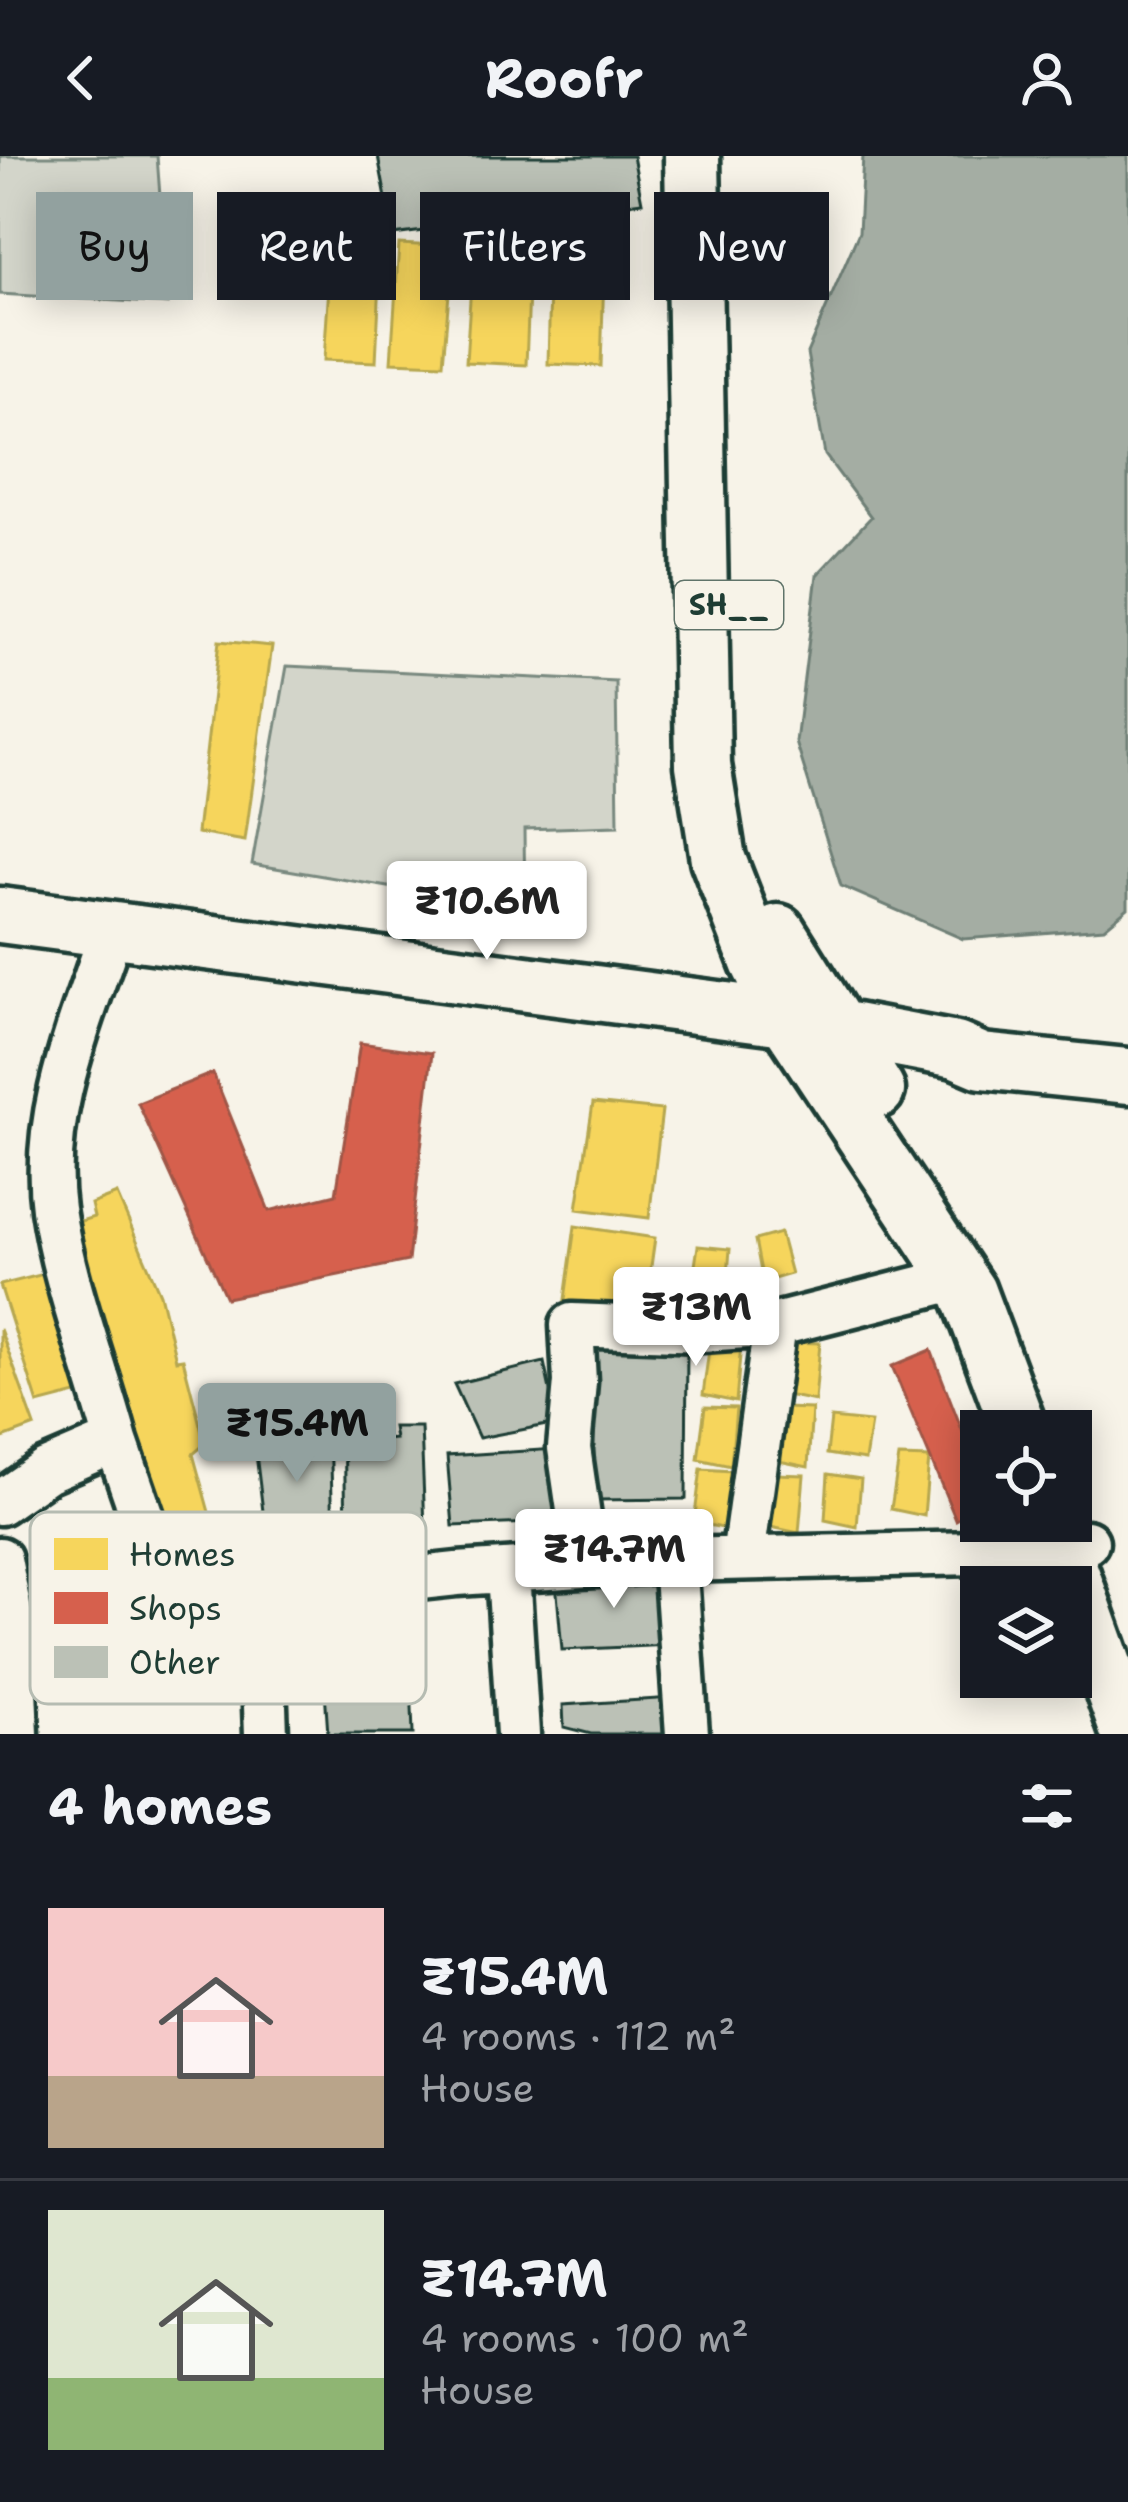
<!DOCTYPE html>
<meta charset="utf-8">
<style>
:root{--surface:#171b24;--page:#20242c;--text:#f1f3f6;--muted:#9ea1a6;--line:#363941;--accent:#92a19f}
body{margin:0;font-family:"Shantell Sans",sans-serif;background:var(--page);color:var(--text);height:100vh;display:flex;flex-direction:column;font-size:45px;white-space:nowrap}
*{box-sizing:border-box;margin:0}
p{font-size:39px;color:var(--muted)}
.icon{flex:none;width:66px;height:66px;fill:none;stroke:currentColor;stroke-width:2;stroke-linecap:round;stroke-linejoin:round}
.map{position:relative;height:1578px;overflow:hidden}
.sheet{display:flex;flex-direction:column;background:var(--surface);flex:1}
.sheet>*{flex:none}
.hud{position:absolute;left:36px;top:36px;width:1056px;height:108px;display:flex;gap:24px}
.fabs{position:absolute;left:960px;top:1254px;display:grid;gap:24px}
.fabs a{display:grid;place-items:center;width:132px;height:132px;border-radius:0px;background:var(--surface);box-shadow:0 6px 30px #0003;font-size:60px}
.price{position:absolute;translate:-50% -102px;padding:0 27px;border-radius:12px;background:#fff;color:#222;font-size:39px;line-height:78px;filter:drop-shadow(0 3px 6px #0008)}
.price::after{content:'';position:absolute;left:50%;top:72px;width:36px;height:27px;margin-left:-18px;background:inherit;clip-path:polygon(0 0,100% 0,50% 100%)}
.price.active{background:var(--accent);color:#111}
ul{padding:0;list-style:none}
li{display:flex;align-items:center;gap:36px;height:300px;padding:0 48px}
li+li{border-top:3px solid var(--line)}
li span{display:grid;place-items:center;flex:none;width:336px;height:240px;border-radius:0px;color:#555}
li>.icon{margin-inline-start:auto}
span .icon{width:144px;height:144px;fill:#fffc;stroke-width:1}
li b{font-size:51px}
h2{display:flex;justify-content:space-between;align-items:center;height:144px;padding:0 48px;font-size:51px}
.tag{padding:0 42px;border-radius:0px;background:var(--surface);box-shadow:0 6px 30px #0003;font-size:42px;line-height:108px}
.tag.active{background:var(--accent);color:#111}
header{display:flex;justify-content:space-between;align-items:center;height:156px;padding:0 48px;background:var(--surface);font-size:54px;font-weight:700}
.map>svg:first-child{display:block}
</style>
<header><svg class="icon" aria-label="back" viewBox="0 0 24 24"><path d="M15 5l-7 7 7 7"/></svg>Roofr<svg class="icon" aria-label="person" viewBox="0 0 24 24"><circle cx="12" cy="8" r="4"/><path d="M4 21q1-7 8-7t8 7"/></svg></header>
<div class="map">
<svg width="1128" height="1578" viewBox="0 0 1128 1578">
<rect width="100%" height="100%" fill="#f7f3e8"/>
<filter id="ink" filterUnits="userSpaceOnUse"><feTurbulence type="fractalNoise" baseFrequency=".00833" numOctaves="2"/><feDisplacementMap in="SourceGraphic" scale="24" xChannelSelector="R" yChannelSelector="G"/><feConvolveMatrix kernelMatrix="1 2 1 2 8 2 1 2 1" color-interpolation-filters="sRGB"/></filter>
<g filter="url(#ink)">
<!-- green -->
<path fill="#d3d5ca" stroke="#79897f" stroke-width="3" d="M0,0H157L168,148L0,138Z
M287,510L616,526L618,670L524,673L525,754L252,708Z"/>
<!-- water -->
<path fill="#a4ada3" stroke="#6f8077" stroke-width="3" d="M863,0H1128V752L1104,772L963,783L841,730L796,586L817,419L871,361L825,299L807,197L859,76Z"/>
<!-- homes -->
<path fill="#f6d55c" stroke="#b6a750" stroke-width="3" d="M474,81L531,85L526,209L466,206Z
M399,88L453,91L443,208L391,206Z
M551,88H605L601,210L548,208Z
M331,100L381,102L376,206L324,204Z
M219,485L272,490L245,685L197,677Z
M593,947L662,954L649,1062L577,1053Z
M117,1038L160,1138L176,1204L183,1203L205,1288L193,1298L226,1418L174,1426L74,1067L94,1061L91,1048Z
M575,1070L655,1082L643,1167L563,1158Z
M780,1077L791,1118L763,1126L755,1084Z
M698,1090L730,1093L725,1157L688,1156Z
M56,1115L96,1233L38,1248L0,1129Z
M0,1173L35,1270L0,1283Z
M710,1186L741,1188L736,1246L703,1239Z
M789,1186L820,1187L815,1245L782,1238Z
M705,1251L736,1252L731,1310L698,1303Z
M782,1252L812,1253L808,1311L774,1304Z
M831,1262L871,1266L865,1304L827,1298Z
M899,1301L929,1302L924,1360L891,1353Z
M701,1313L732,1315L727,1373L694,1366Z
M774,1318L804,1319L799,1377L766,1370Z
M828,1318L861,1323L857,1371L825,1364Z"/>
<!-- shops -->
<path fill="#d6604d" stroke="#9f5646" stroke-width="3" d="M360,887L432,897L408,1105L226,1142L138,947L213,917L269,1055L336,1038Z
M931,1194L981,1323V1351L956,1364L892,1210Z"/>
<!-- building -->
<path fill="#bbc1b6" stroke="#1f3d34" stroke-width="3" d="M378,0H633L642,46L393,79Z
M687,1185L686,1343L594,1344V1186Z
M544,1206L557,1267L479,1282L454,1228Z
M364,1271L367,1285L395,1283L393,1271H421L425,1371H393L390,1359H367V1371H346L344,1276Z
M330,1276L333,1375L310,1378L309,1364L282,1366L286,1380H266L255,1290L308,1291L309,1281Z
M556,1293L559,1366L453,1370L447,1300Z
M666,1413L670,1489L562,1494L556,1426Z
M411,1525L413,1578H328L325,1535Z
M673,1542L676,1578H591L564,1571L563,1549Z"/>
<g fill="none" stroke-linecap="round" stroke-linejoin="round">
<!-- minor casing -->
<g stroke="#1f3d34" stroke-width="51">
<path id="minor" d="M116,1285L166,1430L186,1438L261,1439L457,1418L675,1404L1065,1395L1087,1386
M0,1347L46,1315L116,1285C96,1211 64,1128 53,1053C41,966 75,880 103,800
M743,1401L775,1169
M0,1403L12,1467L17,1578
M675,1404L687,1578
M586,1409L569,1292L575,1226L572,1169L702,1174L775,1169L959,1122
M508,1416L518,1578
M261,1439L266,1578"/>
</g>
<!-- major casing -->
<g stroke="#1f3d34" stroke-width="63">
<path id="major" d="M692,0L703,609L718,703L758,806L786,862L968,1136L1020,1275
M0,759L786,862L956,894L982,905L1128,920
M778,776L877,934
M1053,1365L1128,1576"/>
</g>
<!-- minor -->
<use href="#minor" stroke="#f7f3e8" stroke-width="42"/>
<!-- major -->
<use href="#major" stroke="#f7f3e8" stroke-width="54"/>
</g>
</g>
<g text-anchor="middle" stroke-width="12" stroke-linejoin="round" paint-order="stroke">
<!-- shield labels -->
<rect fill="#f7f3e8" stroke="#60746a" stroke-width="3" x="675" y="425" width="108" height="48" rx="9"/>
<g font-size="30" font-weight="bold" fill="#1f3d34">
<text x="729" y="459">SH__</text>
</g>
</g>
<!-- legend -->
<rect x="30" y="1356" width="396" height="192" rx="18" fill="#f7f3e8" stroke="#b6bcb2" stroke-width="3"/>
<rect x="54" y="1382" width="54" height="32" fill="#f6d55c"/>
<rect x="54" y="1436" width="54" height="32" fill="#d6604d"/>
<rect x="54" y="1490" width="54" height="32" fill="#bbc1b6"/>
<g font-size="33" fill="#1f3d34">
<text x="129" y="1410">Homes</text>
<text x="129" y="1464">Shops</text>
<text x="129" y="1518">Other</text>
</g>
</svg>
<div class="fabs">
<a><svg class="icon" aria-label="locate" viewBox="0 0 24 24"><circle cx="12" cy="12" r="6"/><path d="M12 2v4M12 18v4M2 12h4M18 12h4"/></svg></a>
<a><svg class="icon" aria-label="layers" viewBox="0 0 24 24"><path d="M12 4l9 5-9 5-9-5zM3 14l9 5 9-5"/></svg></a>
</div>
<b class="price" style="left:487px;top:807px">₹10.6M</b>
<b class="price" style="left:696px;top:1213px">₹13M</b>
<b class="price active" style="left:297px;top:1329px">₹15.4M</b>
<b class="price" style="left:614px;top:1455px">₹14.7M</b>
<div class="hud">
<a class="tag active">Buy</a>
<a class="tag">Rent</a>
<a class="tag">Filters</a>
<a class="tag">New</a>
</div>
</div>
<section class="sheet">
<h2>4 homes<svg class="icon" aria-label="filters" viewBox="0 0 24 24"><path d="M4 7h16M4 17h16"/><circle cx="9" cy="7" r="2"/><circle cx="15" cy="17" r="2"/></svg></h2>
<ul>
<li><span style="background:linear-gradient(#f6c9c9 70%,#b9a48a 0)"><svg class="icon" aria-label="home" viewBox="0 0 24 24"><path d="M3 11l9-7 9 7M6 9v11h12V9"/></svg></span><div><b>₹15.4M</b><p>4 rooms · 112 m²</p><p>House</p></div></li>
<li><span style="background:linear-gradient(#dfe7d0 70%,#8fb573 0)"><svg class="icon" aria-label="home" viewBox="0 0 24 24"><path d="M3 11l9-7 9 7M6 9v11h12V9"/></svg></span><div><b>₹14.7M</b><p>4 rooms · 100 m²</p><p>House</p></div></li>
</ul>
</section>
